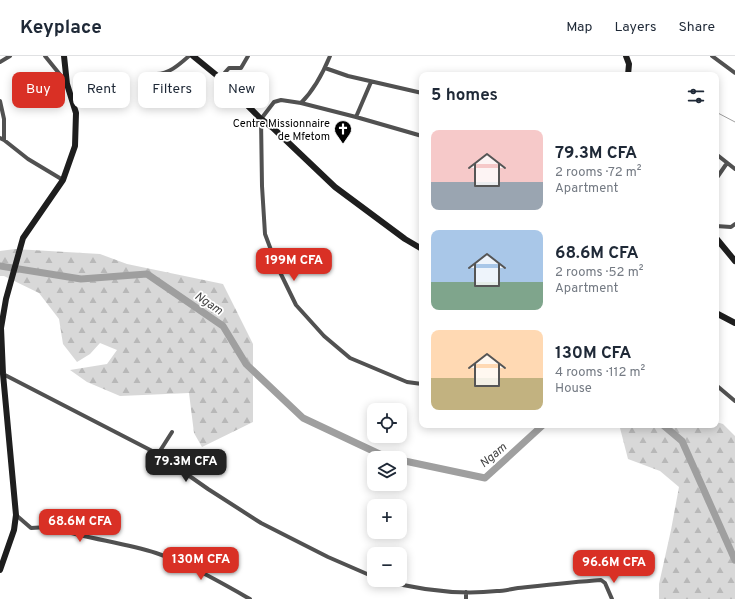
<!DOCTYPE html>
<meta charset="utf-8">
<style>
:root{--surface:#fff;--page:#f2f2f3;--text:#1f2937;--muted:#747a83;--line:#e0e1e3;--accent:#d93025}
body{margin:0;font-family:Overpass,sans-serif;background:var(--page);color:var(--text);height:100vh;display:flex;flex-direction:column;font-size:15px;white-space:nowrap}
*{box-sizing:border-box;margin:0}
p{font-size:13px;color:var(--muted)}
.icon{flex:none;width:22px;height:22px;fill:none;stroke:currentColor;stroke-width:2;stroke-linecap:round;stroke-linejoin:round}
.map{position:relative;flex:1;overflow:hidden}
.drawer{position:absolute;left:419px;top:16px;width:300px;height:356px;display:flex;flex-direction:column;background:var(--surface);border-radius:8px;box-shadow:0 2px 10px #0003}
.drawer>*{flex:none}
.guide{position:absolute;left:12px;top:16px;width:347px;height:36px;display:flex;gap:8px}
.buttons{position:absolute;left:367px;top:347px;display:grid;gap:8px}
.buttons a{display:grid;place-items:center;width:40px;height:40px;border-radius:8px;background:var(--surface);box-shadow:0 2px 10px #0003;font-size:20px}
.price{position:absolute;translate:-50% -34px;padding:0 9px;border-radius:8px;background:var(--accent);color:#fff;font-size:13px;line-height:26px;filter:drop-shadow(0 1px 2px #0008)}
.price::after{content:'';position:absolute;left:50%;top:24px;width:12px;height:9px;margin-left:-6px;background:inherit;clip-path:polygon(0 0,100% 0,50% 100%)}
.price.active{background:#222;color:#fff}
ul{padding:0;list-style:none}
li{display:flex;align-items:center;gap:12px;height:100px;padding:0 12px}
li span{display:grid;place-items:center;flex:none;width:112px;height:80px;border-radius:8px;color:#555}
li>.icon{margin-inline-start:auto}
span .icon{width:48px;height:48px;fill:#fffc;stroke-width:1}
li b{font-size:17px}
h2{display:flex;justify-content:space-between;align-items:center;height:48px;padding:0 12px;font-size:17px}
.chip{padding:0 14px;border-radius:8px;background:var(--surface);box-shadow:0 2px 10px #0003;font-size:14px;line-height:36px}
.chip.active{background:var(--accent);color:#fff}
header{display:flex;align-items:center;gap:24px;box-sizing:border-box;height:56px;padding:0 20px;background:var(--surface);border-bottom:1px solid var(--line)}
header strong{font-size:19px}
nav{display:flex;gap:22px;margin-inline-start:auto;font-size:14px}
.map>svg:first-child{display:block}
</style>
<header>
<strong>Keyplace</strong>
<nav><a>Map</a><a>Layers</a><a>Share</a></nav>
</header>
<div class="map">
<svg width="735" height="543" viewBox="0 0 735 543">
<defs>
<pattern id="forest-firs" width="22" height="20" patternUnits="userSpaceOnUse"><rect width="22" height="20" fill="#d8d8d8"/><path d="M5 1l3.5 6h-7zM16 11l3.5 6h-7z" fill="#b8b8b8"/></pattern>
</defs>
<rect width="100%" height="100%" fill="#fff"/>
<!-- forest -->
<path fill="url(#forest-firs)" d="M15,193L100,198L127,208L223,228L253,288V366L202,391L194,377L189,337L120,340L87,326L70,314L107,308L117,294L100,287L90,298L77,306L63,288L59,263L39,237L4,220H0V195Z
M716,366L723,368L735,380V543H659V528L671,474L679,431L660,415L628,403L620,372L612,369H716Z"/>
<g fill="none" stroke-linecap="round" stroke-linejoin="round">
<!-- stream -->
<path stroke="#9f9f9f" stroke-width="1" d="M716,56L735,66"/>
<!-- river -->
<path stroke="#9f9f9f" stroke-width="7" d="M0,210L81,223L147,218L223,270L246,308L303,362L388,402
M663,369L682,385L735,504
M400,404L485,422L543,369"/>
<!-- street -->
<path stroke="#515151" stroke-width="4" d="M45,0L66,26
M712,0L735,17
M0,6L10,0
M325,12L348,20L422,37
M155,18C168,19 180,8 189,0
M220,22L229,12H241L248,0
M0,45L4,63V84
M301,47C314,34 323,17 330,0
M356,61L371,26
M422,80L356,61L301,47L281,44L274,46L261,63L262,130L265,178L277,210L296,249L324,280L350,302L407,326L422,328
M0,82L4,84L28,103L63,124
M716,98L735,113
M716,123L727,107
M716,170L731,171L735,168
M3,318L158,398L208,433L261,467L328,501L374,521
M716,329L735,345
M158,398L172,376
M16,459L31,472L48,471L57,473C90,483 124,487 156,497C189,508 220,526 250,543
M382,524C419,534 458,539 497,535C504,535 511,533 518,532C546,529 573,526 601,524L605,527L612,543
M466,543V536"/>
<!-- secondary -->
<path stroke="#1e1e1e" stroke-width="6" d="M193,0L220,22L261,63L273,72L335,131L405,183L422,193
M626,0L629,8L628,19
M716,182L735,205
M716,257L735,267
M0,514L14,474L16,459L3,318L1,272L6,243L23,182L63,124L75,90L76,57L67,28L64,0"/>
</g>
<!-- icons -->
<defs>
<g id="church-pin" transform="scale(0.9)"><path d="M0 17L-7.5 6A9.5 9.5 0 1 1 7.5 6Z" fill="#000" stroke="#fff"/><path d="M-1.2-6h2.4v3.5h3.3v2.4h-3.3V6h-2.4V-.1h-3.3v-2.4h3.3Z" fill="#fff"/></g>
</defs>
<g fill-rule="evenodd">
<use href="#church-pin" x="343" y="73"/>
</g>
<g text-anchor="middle" stroke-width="3.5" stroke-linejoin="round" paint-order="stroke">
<!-- poi labels -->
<g font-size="11" fill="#000" stroke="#fff" text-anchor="end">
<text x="330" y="71">Centre Missionnaire<tspan x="330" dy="13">de Mfetom</tspan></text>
</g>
<!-- water labels -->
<g font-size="12" font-style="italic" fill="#404040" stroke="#fff">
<text transform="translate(209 247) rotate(34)" y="4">Ngam</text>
<text transform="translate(493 399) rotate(-40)" y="4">Ngam</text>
</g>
</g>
</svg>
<div class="buttons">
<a><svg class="icon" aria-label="locate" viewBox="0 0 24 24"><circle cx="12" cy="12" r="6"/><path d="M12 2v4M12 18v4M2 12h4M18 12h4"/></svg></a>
<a><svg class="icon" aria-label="layers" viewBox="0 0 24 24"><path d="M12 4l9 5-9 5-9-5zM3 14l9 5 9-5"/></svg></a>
<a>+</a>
<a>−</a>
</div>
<b class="price" style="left:294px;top:226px">199M CFA</b>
<b class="price active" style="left:186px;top:427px">79.3M CFA</b>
<b class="price" style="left:80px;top:487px">68.6M CFA</b>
<b class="price" style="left:201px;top:525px">130M CFA</b>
<b class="price" style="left:614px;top:528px">96.6M CFA</b>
<div class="guide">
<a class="chip active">Buy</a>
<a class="chip">Rent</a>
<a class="chip">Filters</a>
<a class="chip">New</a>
</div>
<section class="drawer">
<h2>5 homes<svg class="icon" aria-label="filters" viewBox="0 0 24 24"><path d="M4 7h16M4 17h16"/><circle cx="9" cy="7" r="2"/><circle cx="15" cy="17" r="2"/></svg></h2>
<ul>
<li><span style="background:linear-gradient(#f6c9c9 65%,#9aa5b1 0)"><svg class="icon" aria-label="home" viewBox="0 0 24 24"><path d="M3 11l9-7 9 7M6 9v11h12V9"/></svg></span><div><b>79.3M CFA</b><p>2 rooms · 72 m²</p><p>Apartment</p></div></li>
<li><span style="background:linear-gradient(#a9c7e8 65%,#7fa58c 0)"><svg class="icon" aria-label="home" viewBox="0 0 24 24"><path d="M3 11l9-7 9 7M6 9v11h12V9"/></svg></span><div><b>68.6M CFA</b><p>2 rooms · 52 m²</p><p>Apartment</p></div></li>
<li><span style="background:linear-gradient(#ffd9b3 60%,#c2b280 0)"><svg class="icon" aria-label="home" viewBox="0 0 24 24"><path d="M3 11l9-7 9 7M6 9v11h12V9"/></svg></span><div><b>130M CFA</b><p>4 rooms · 112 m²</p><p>House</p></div></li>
</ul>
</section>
</div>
